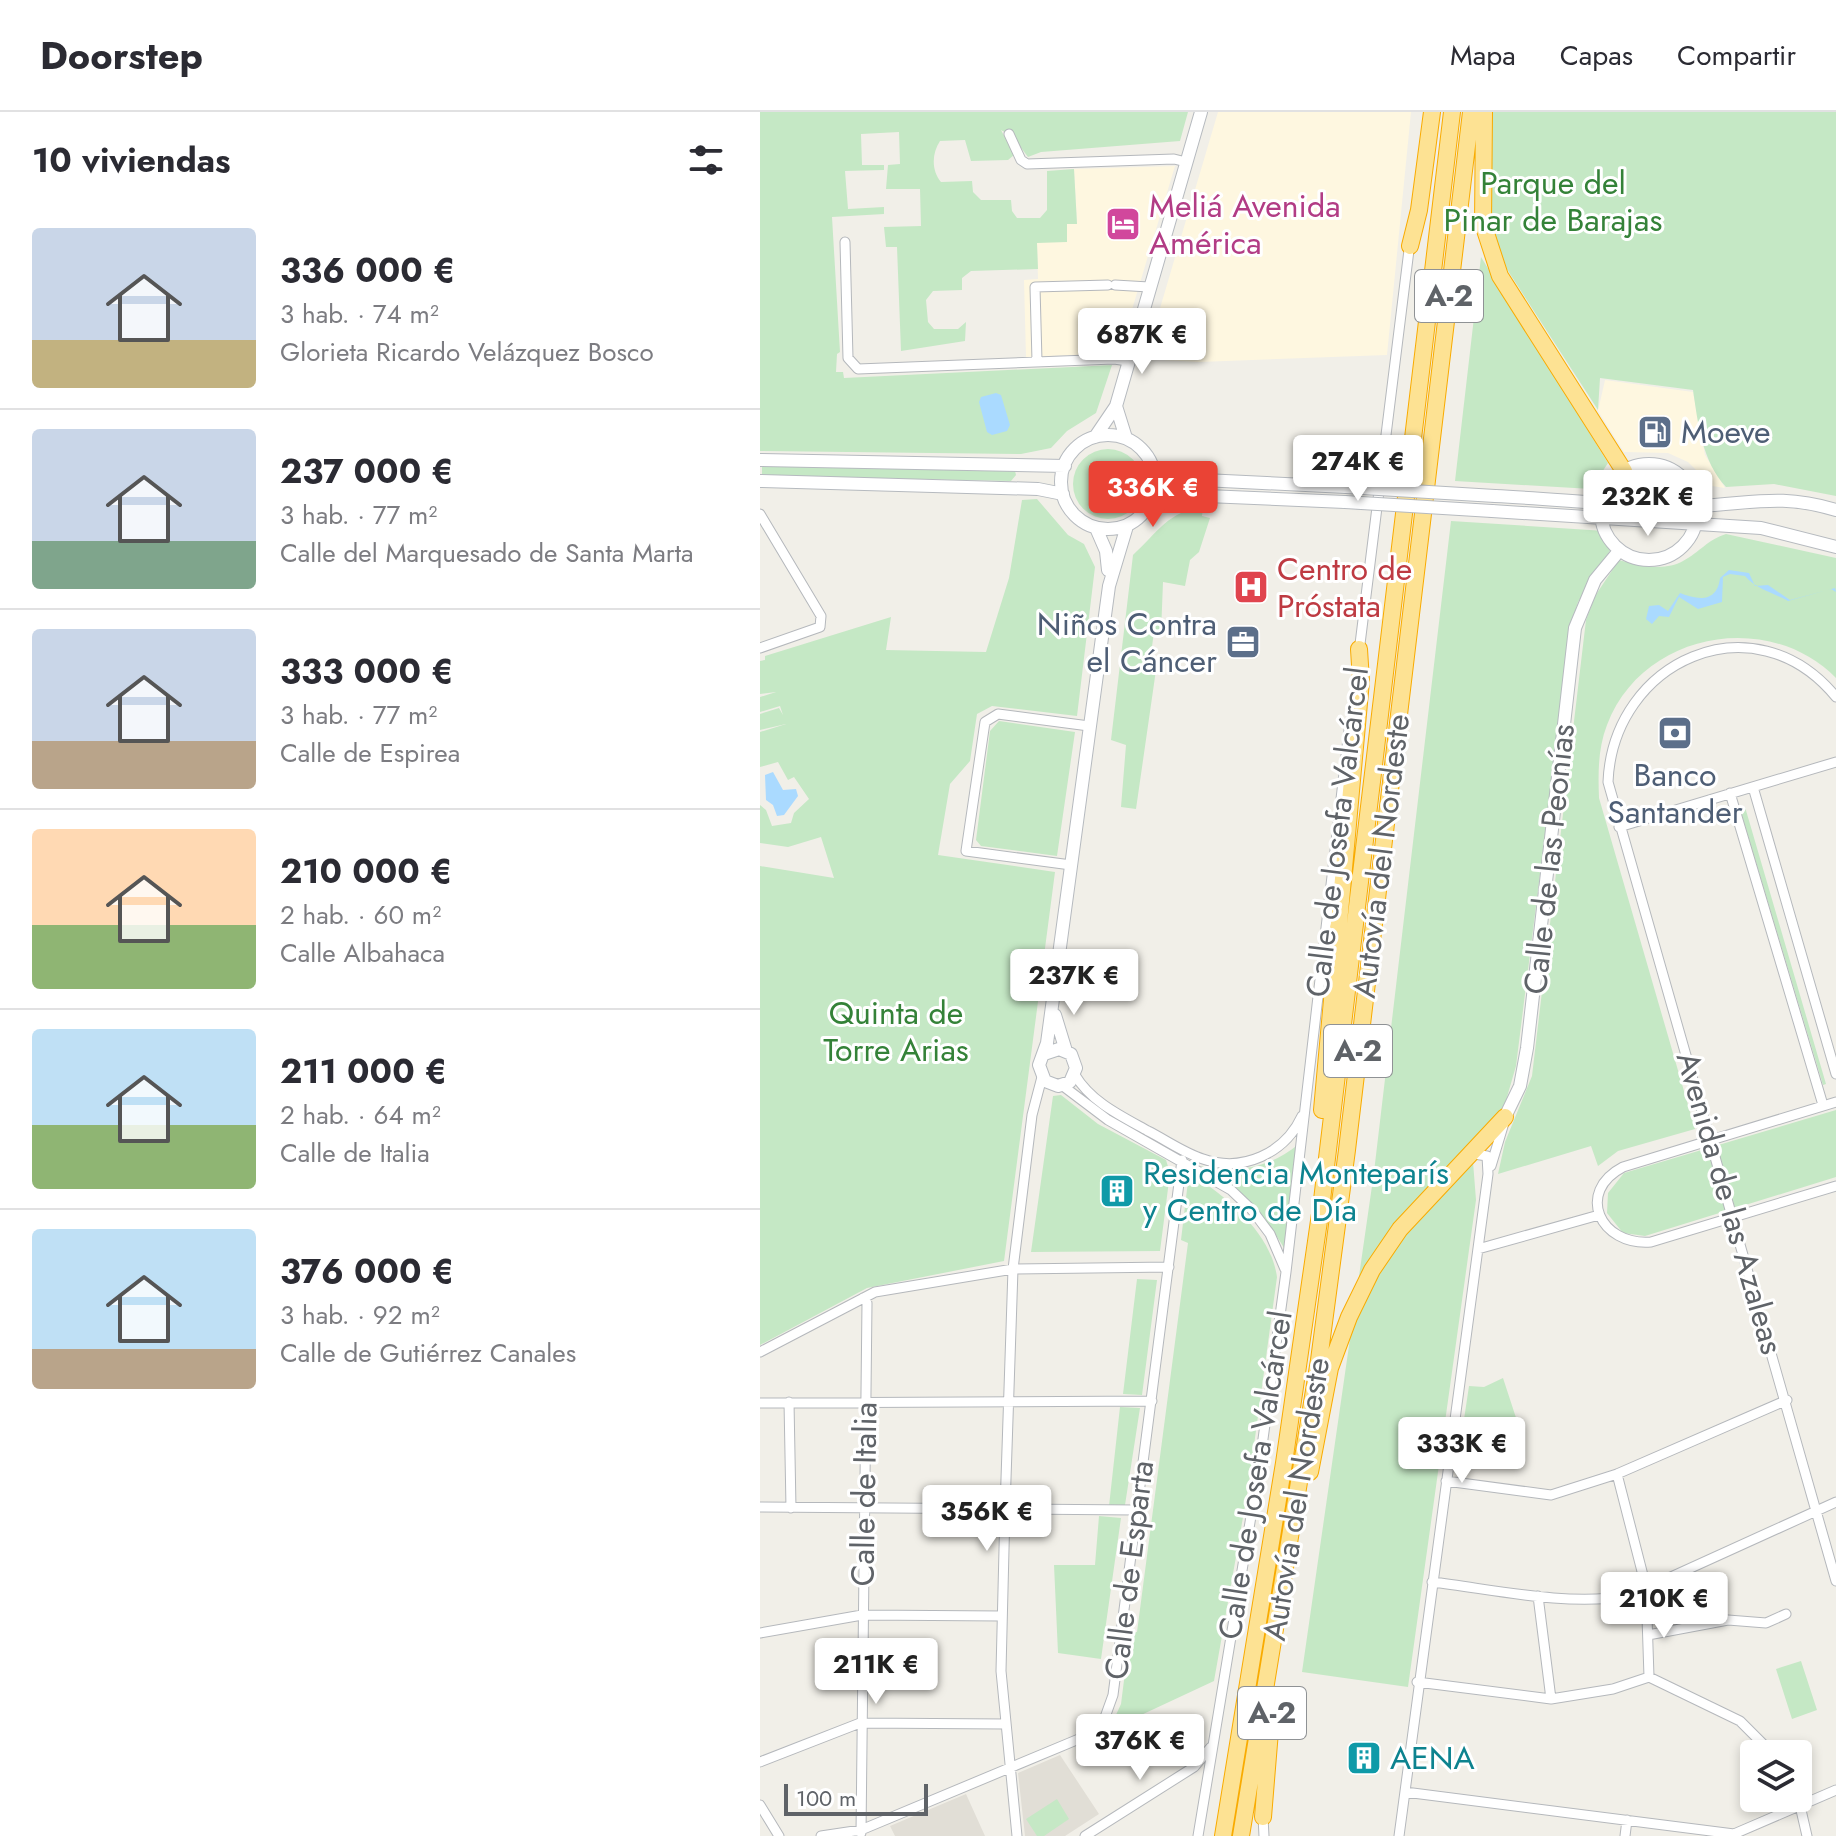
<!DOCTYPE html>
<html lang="es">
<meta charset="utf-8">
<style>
:root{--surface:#fff;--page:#f7f7f7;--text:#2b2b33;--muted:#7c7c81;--line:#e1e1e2;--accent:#ea4335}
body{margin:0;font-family:Jost,sans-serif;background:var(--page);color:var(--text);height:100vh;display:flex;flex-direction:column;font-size:30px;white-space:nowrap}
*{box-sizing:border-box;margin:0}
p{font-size:26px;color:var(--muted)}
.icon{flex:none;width:44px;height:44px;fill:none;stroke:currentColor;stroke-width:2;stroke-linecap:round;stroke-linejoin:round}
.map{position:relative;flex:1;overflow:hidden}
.drawer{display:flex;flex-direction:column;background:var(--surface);width:760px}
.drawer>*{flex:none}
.buttons{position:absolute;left:980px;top:1628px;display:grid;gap:16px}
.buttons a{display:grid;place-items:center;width:72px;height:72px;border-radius:8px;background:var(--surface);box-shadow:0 4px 12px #0003;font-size:40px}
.scale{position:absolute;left:24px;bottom:20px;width:144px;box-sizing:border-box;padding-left:8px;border:4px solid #5f6368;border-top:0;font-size:22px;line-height:28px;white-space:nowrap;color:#5f6368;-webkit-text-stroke:6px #fff;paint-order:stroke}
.price{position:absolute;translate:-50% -68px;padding:0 18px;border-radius:8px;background:#fff;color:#222;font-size:26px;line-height:52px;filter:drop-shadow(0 2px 4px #0008)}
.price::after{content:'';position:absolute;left:50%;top:48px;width:24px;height:18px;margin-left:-12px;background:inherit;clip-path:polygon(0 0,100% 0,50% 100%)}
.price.current{background:var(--accent);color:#fff}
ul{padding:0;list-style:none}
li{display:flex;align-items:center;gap:24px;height:200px;padding:0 32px}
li+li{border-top:2px solid var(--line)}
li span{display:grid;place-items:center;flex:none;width:224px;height:160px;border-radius:8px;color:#555}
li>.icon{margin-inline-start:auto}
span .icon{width:96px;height:96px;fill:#fffc;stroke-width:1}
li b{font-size:34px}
h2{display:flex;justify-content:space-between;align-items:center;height:96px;padding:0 32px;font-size:34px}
header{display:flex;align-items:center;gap:48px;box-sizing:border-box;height:112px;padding:0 40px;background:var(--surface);border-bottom:2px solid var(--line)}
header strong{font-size:38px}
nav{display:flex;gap:44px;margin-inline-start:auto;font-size:28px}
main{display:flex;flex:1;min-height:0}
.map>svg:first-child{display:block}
</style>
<header>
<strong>Doorstep</strong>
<nav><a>Mapa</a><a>Capas</a><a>Compartir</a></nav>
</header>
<main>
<section class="drawer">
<h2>10 viviendas<svg class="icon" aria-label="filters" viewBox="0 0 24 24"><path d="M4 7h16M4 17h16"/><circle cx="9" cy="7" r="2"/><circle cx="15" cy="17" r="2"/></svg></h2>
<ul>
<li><span style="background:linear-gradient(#c9d6e8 70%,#c2b280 0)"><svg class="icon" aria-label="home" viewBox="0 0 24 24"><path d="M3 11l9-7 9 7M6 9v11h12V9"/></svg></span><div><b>336 000 €</b><p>3 hab. · 74 m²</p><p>Glorieta Ricardo Velázquez Bosco</p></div></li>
<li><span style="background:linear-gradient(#c9d6e8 70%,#7fa58c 0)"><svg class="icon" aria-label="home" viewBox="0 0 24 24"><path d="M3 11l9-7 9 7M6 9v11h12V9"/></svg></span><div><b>237 000 €</b><p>3 hab. · 77 m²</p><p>Calle del Marquesado de Santa Marta</p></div></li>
<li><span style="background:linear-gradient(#c9d6e8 70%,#b9a48a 0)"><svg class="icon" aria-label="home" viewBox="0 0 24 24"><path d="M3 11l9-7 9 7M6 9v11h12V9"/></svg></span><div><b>333 000 €</b><p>3 hab. · 77 m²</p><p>Calle de Espirea</p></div></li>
<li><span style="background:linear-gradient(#ffd9b3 60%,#8fb573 0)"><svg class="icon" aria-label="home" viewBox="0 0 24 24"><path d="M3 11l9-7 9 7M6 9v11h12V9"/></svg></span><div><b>210 000 €</b><p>2 hab. · 60 m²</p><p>Calle Albahaca</p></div></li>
<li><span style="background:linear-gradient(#bfe0f5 60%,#8fb573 0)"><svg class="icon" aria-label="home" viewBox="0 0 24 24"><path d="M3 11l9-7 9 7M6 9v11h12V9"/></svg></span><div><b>211 000 €</b><p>2 hab. · 64 m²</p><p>Calle de Italia</p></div></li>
<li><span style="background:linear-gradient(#bfe0f5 75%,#b9a48a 0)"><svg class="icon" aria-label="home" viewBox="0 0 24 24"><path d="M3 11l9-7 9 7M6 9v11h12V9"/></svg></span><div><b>376 000 €</b><p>3 hab. · 92 m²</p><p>Calle de Gutiérrez Canales</p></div></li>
</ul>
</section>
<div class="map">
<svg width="1076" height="1724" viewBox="0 0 1076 1724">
<rect width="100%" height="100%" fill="#f1efe8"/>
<!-- commercial -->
<path fill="#fef7e0" d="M458,0H651L627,243L439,250L385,247Z
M415,54L359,241L266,245L264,168L278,167L277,131L307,112L317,111L314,57Z
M845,268L933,280L945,343L965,376L952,374L928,350L908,341L864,340L838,299Z"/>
<!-- education -->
<path fill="#e1ded6" d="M300,1643L339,1702L305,1724H265L258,1661Z
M206,1682L225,1724H135L130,1714Z"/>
<!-- green -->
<path fill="#c5e8c5" d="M0,0H428L420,29L281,40L268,45L253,25L241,18L254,43L248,48L211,49L205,28L180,29C172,41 171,58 181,70L212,69L213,80L221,88H251L252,99L257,106H280L287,98V59L314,57L317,112H307V130L277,131L278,157L211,159L202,166V178L173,179L166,188L168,210L174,217H198L206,210L205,229L141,239L137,135H126L124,115L161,114L160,77H126L128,53L140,52L139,20L101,22L102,53H124V58L85,59L88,97L124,95V102L72,105L80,240L77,242L76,260H83L84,266L352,253L336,301L307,319L291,336L261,342L0,339Z
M730,0H1076V384L1014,372L966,375C942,349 938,312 933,278L840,266L838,298L739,145L726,94Z
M721,145L848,351L831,377L695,369Z
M313 372a35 35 0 1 1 70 0a35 35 0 1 1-70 0Z
M2,353L255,359L256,363L251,369L2,364Z
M277,387L308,423L324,432L335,455L317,604L232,594L217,602L210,649L190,672L178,743L295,760L244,1149L107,1176L0,1233V754L74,766L61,725L28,735L0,731V693L6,698L12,714L31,711L34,701L49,687L34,665L28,668L18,650L0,655V620L26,612L0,618V602L19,596L23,603L20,594L0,600V585L16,580L0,582V549L5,548V544L131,505L126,538L226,540L249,466L262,388Z
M443,396L442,404L450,406L439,440L430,448L425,474L403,470L401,521L394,520L390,549L397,551L376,697L361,695L366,633L351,628L373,443C397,421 409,398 443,396Z
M691,409L845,419L851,437L818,490L811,514L756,954L745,992L712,1037L716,1088L648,1575L542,1560L614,1060Z
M966,422L1076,446V566C1008,497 882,520 847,613C838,636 838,661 839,686L935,1017L858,1039L838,1054L831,1034L738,1062L745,1030L772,964L826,508L835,484L859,448C878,453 904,460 923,449C940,440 947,428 966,422Z
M239,609L315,620L297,744L221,734L216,728L230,619Z
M985,695L1066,972L1063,973L980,697Z
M301,983L338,1012L406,1048L410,1061L400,1139L271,1140L293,984Z
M1076,998V1065L885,1124L863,1121L847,1101L848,1081L864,1061Z
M539,1032L524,1136C502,1099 476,1077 440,1054C479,1061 507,1057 539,1032Z
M436,1065C470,1088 511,1122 517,1165L488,1377L454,1569L349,1618L361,1592L370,1521L377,1520L428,1131L421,1128L428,1069Z
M377,1167L397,1168L382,1283L363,1282Z
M743,1266L760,1318L703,1314L709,1274L724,1275Z
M360,1295L380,1296L365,1393L349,1394Z
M339,1404L361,1406L341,1547L298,1541L294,1453H335Z
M1041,1549L1057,1598L1032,1607L1016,1557Z
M297,1687L309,1707L284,1724H277L266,1707Z"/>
<!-- water -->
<path fill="#aadaff" d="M236,281L241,283L250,313L247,319L232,323L227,320L219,290L221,285Z
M969,458L989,461L995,474L1008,473L1030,488L1075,476L1076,480L1071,477L1028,489C1012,480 996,477 985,464L970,462L963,465L962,490L938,497L919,485L909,505L899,504L892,512L886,507L889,494L899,493L908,499L920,481C938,488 957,491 960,466Z
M13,660L23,678L36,677L38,684L24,703L17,704L13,693L6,688L5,663Z"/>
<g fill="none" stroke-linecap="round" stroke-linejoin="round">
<!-- street casing -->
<g stroke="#b5b8bc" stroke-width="11">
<path id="street" d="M249,22L261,48L267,52L414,47L426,50
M85,130L88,246L98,257L354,247L368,249
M355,173L389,175
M277,249L275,175L348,173
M0,402L61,504L60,515L0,536
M599,540L650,130
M1076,585C994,485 853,549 848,670L1076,1469
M993,675L1076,962
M970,681L1063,993
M859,715L1076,650
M311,753L206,739L225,610L238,602L329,614
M315,963C331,990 361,1004 388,1019C406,1028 424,1041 443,1047C483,1061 525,1041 542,1004
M303,974L348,1008L471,1078L492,1098L510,1122L525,1157
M1076,990L863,1055C815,1080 840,1134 891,1130L1076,1074
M731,1054L744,1011
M718,1137L839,1103
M0,1240L115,1180L253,1157L409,1155
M29,1290L31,1396
M0,1291L392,1289
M857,1362L886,1475L889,1565L980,1609L1013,1642
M686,1369L791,1383L857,1362L1027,1288
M0,1395L376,1398
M672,1470C737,1478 804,1494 869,1484L1076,1390
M778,1484L791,1587
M0,1521L102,1503L242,1504
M888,1523L968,1508L1006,1511L1026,1502
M657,1570L791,1587L853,1577L889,1565
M0,1650L100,1611L246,1612
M645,1680L974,1722L1076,1678
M1038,1685L1047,1724
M0,1693L19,1724
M503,1705L504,1724
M101,1721L107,1191L103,1186
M61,1724L101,1718L326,1624L344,1608L353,1583L422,1048
M257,1724L241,1559L245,1397L253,1157L272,1003L282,965
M325,1724L434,1655L451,1635
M438,1724L499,1356L526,1160L589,618
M639,1724L728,1062L727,1044L714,1042
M865,1724L867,1708"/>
</g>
<!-- secondary casing -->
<g stroke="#b6babf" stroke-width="14">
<path id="secondary" d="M356,294L366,326
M301 370a47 47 0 1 1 94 0a47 47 0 1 1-94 0Z
M335,325L356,294L441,0
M0,348L305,354
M841 400a48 48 0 1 1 96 0a48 48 0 1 1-96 0Z
M394,359L423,367L586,375
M0,369L278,377L303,382
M735,384C801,387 870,396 937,394C992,392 1019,381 1076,398
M391,390L423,383L585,390
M732,399L1001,416L1076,435
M336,416L346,439L348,458
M295,903L306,939
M284,942L299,937L311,942L316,956L310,970L298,974L285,969L279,953L287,931L349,474L367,414
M745,1005L760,974L767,936L815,516L835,468L859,439"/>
</g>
<!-- highway casing -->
<g stroke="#f9ab00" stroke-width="18">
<path id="highway" d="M724,0L723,112L740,164L864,359
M650,134L659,98L672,0
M562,998L601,569L599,537
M550,1360L570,1256L589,1205L612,1158L640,1117L745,1005
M503,1705L511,1607
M463,1724L524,1351L562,1088L692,0
M481,1724L559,1248L587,1038L711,0"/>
</g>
<!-- street -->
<use href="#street" stroke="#fff" stroke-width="9"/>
<!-- secondary -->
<use href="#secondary" stroke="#fff" stroke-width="12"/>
<!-- highway -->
<use href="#highway" stroke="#fde293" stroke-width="16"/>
<!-- secondary-bridge casing -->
<g stroke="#b6babf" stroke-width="14" stroke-linecap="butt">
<path id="secondary-bridge" d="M586,375L735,384
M585,390L732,399"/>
</g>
<!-- secondary-bridge -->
<use href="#secondary-bridge" stroke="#fff" stroke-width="12"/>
</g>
<!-- icons -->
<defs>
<g id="hotel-square" transform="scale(1.8)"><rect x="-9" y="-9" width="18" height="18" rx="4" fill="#d1479c" stroke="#fff"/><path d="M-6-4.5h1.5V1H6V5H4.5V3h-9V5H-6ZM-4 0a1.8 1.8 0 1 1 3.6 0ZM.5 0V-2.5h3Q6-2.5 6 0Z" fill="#fff"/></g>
<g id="fuel-square" transform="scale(1.8)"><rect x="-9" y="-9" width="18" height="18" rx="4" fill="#5c6f8a" stroke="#fff"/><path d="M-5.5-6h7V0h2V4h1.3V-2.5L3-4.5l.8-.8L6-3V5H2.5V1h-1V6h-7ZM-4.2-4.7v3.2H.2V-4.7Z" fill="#fff"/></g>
<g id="hospital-square" transform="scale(1.8)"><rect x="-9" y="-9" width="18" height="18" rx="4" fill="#e0444e" stroke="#fff"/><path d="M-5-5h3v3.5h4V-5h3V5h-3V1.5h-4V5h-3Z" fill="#fff"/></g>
<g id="office-square" transform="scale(1.8)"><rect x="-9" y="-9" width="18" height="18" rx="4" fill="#5c6f8a" stroke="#fff"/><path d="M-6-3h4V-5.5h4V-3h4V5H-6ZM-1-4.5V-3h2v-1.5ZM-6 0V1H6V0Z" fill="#fff"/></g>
<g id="bank-square" transform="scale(1.8)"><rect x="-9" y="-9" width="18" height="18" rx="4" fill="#5c6f8a" stroke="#fff"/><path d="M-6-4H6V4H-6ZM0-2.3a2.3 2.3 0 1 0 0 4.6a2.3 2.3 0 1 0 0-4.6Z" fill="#fff"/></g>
<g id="building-square" transform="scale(1.8)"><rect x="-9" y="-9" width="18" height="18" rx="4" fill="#0f9aa8" stroke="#fff"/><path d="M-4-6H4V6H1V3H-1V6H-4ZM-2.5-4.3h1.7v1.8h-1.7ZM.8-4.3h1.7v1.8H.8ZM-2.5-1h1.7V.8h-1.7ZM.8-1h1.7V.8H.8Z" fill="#fff"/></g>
</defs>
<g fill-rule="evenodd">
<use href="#hotel-square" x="363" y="112"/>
<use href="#fuel-square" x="895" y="320"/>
<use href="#hospital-square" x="491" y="475"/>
<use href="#office-square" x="483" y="530"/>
<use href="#bank-square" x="915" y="621"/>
<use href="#building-square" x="357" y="1079"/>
<use href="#building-square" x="604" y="1646"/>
</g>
<g text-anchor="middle" stroke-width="6" stroke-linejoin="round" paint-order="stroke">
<!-- shield labels -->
<g fill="#fff" stroke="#8f9295" stroke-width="2">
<rect x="655" y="158" width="68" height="52" rx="6"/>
<rect x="564" y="913" width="68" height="52" rx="6"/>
<rect x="478" y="1575" width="68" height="52" rx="6"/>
</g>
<g font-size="30" font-weight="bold" fill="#5f6368">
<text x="689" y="194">A-2</text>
<text x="598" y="949">A-2</text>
<text x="512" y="1611">A-2</text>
</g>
<!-- park labels -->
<g font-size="32" fill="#348238" stroke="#fff">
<text x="793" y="82">Parque del<tspan x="793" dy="37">Pinar de Barajas</tspan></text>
<text x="136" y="912">Quinta de<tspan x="136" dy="37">Torre Arias</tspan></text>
</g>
<!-- hotel labels -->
<g font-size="32" fill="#b23c85" stroke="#fff" text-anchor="start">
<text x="389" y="105">Meliá Avenida<tspan x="389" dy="37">América</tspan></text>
</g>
<!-- service labels -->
<g font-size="32" fill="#4e5e75" stroke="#fff" text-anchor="start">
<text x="921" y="331">Moeve</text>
<text x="457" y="523" text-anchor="end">Niños Contra<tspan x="457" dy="37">el Cáncer</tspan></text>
<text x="915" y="674" text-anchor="middle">Banco<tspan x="915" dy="37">Santander</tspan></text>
</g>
<!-- health labels -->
<g font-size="32" fill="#be3a42" stroke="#fff" text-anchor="start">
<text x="517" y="468">Centro de<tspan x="517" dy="37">Próstata</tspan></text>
</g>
<!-- street labels -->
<g font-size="32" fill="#5f6368" stroke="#fff">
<text transform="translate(577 720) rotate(-83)" y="11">Calle de Josefa Valcárcel</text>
<text transform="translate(621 744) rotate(-83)" y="11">Autovía del Nordeste</text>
<text transform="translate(789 747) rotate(-84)" y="11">Calle de las Peonías</text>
<text transform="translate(970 1091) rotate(74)" y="11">Avenida de las Azaleas</text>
<text transform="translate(495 1363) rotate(-81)" y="11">Calle de Josefa Valcárcel</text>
<text transform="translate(104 1382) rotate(-89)" y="11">Calle de Italia</text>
<text transform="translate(536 1387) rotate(-81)" y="11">Autovía del Nordeste</text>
<text transform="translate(369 1458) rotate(-83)" y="11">Calle de Esparta</text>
</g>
<!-- culture labels -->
<g font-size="32" fill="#0d838f" stroke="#fff" text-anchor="start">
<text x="383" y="1072">Residencia Monteparís<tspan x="383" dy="37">y Centro de Día</tspan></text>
<text x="630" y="1657">AENA</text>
</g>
</g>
</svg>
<div class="buttons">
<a><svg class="icon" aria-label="layers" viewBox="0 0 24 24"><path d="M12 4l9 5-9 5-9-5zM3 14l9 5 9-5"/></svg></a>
</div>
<div class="scale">100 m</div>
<b class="price" style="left:382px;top:264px">687K €</b>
<b class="price" style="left:598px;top:391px">274K €</b>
<b class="price current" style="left:393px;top:417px">336K €</b>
<b class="price" style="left:888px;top:426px">232K €</b>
<b class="price" style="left:314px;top:905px">237K €</b>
<b class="price" style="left:702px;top:1373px">333K €</b>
<b class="price" style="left:227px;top:1441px">356K €</b>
<b class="price" style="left:904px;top:1528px">210K €</b>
<b class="price" style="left:116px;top:1594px">211K €</b>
<b class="price" style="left:380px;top:1670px">376K €</b>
</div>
</main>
